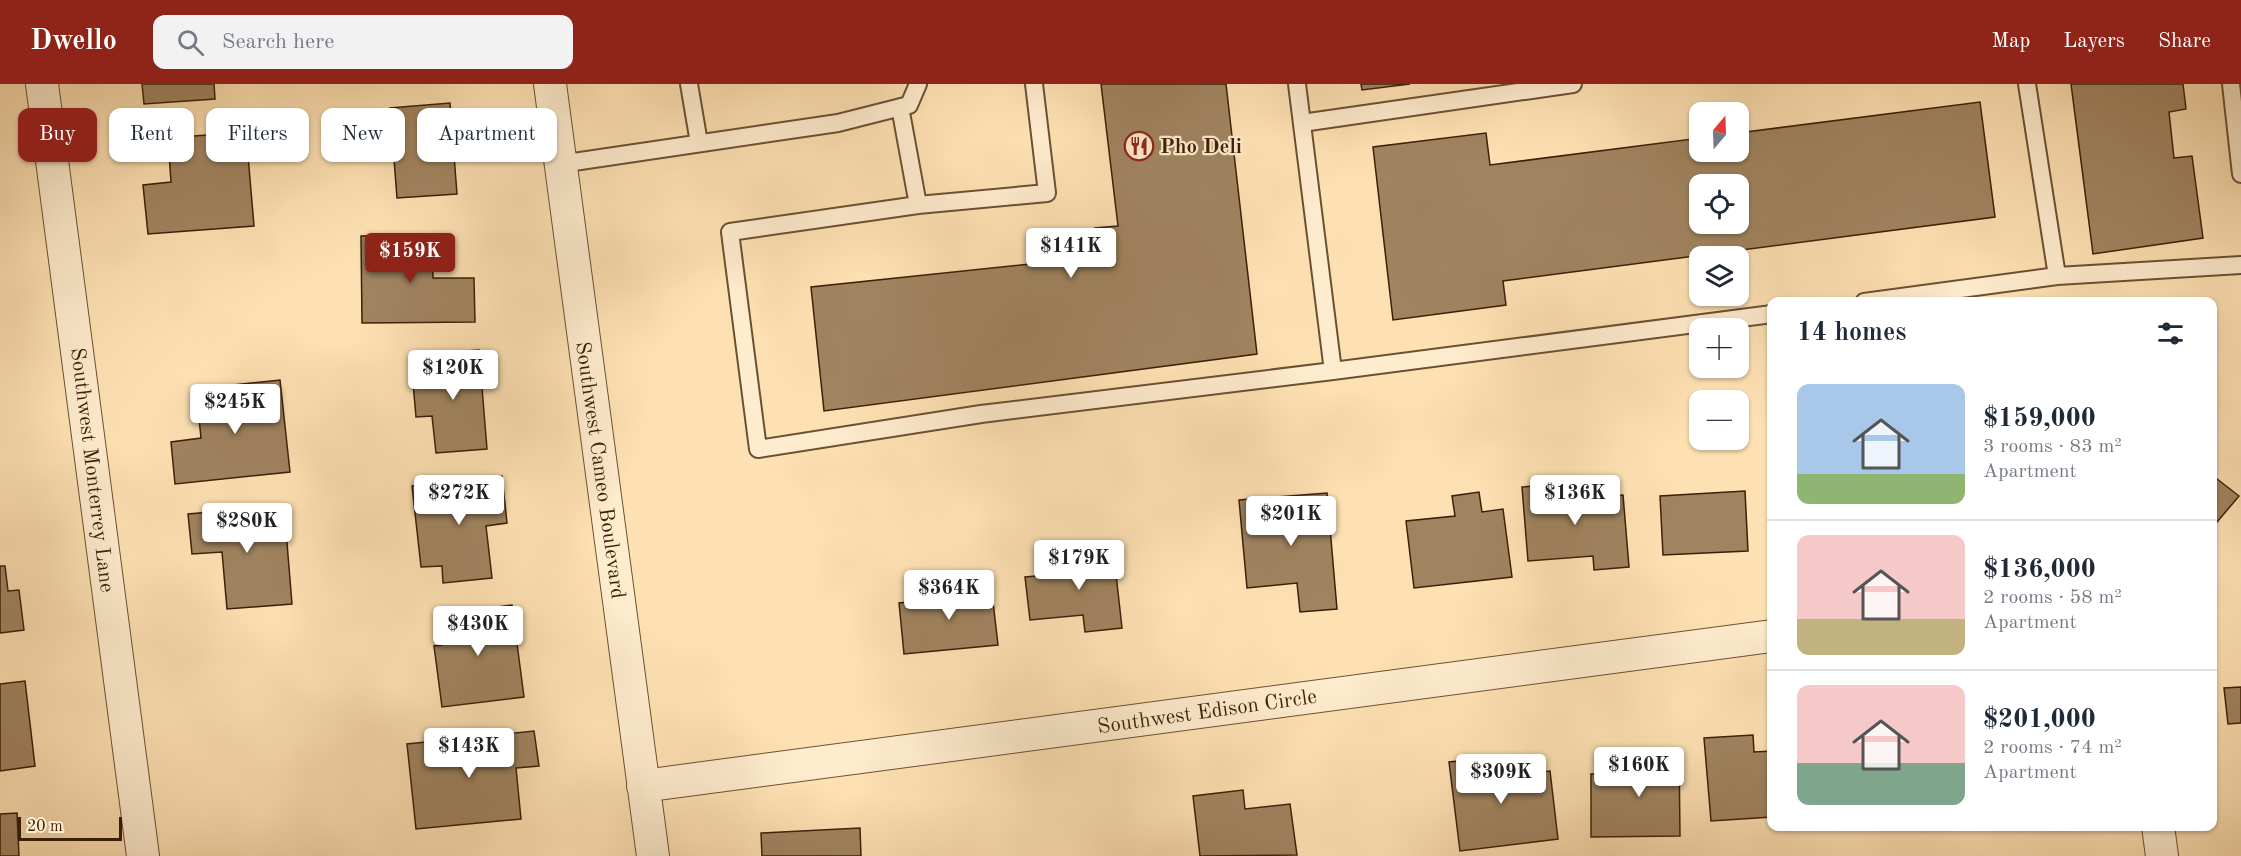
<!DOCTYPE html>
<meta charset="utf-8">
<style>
:root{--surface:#fff;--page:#f2f2f3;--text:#1f2937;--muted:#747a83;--line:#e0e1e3;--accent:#8f2418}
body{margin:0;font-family:"Old Standard TT",serif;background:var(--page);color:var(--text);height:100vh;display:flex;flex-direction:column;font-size:22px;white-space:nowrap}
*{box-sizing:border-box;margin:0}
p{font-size:20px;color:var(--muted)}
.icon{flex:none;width:33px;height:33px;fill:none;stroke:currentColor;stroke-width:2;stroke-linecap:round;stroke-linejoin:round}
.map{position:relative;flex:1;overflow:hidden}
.panel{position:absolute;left:1767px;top:213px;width:450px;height:534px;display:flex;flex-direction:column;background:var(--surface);border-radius:12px;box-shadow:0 2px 4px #0004}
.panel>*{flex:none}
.top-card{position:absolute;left:18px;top:24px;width:570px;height:54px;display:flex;gap:12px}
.needle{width:39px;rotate:19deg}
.tools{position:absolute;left:1689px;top:18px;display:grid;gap:12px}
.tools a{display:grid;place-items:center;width:60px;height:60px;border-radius:12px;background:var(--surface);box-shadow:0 2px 4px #0004;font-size:30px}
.scale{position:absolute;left:18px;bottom:15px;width:104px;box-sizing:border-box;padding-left:6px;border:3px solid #3b1f07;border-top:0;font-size:16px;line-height:21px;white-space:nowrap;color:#3b1f07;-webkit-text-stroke:4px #feecce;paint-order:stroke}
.price{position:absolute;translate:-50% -51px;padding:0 14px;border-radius:6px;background:#fff;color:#222;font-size:20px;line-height:39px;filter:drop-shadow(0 2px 3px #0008)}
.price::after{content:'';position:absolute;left:50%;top:36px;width:18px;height:14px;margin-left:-9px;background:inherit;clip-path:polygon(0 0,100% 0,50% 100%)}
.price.current{background:var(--accent);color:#fff}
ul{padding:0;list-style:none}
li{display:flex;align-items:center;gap:18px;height:150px;padding:0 30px}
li+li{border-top:2px solid var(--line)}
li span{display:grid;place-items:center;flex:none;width:168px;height:120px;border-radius:12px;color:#555}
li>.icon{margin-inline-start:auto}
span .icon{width:72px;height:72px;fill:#fffc;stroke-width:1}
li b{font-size:26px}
h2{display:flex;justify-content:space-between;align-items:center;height:72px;padding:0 30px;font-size:26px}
.pill{padding:0 21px;border-radius:12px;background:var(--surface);box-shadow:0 2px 4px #0004;font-size:21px;line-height:54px}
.pill.current{background:var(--accent);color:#fff}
header{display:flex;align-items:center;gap:36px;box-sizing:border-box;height:84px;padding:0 30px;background:var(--accent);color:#fff}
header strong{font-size:28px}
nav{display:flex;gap:33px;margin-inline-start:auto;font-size:21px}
.search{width:420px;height:54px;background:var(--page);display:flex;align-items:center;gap:15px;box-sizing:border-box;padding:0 21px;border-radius:12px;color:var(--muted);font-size:22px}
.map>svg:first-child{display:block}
</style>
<header>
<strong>Dwello</strong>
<div class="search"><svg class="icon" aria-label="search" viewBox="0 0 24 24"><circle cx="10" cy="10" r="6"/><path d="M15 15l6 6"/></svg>Search here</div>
<nav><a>Map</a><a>Layers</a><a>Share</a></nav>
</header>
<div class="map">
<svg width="2241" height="772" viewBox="0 0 2241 772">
<rect width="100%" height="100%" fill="#fee1b3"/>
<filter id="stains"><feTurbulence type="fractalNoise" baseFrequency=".00333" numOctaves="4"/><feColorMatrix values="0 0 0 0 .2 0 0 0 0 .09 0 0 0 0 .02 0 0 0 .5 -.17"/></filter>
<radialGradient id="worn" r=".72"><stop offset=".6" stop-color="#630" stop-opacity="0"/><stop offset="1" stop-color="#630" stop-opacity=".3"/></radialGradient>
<!-- building -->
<path fill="#a08460" stroke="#3b1f07" stroke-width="1.5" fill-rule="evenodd" d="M142,0H214L215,15L144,20Z
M1101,0H1226L1257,270L824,327L811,203L1098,173L1095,144L1118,142Z
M1361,0H1410L1362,6Z
M2071,0H2183L2186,25L2169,28L2174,74L2192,72L2203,154L2093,170Z
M1980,18L1995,133L1503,197L1506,221L1393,236L1373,63L1486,49L1490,81L1700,54V68H1738V49ZM1700,100H1738V140H1700Z
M450,19L457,110L397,114L390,24Z
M246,48L254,142L148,150L143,101L171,98L168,54Z
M432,151L433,194H474L475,238L362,239L361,152Z
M479,266L487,365L436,369L432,332L416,333L413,299L427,298L424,270Z
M280,296L290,388L175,400L171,358L201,354L196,305Z
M2212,391L2239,412L2212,444Z
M502,392L507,439L486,442L492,494L443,499L442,482L421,483L412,402Z
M1577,399L1578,415L1623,411L1629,483L1594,486L1593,472L1528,477L1522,403Z
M1745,407L1748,467L1663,471L1660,412Z
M1479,408L1482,428L1503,425L1512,493L1414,504L1406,437L1455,432L1452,412Z
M1327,409L1337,525L1300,528L1297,499L1247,504L1239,416Z
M284,422L292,520L227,525L222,468L192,470L188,430Z
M1113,463L1122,544L1085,548L1083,531L1030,536L1025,493L1071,489L1068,468Z
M0,482H5L8,507L19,506L24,546L0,549Z
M965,494L967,511L992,509L998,561L904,570L899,519L941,515L939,496Z
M512,521L524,613L442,623L434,562L442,561L438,531Z
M25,597L35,682L0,687V600Z
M2241,603V639L2228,640L2224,604Z
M534,647L539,682L516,684L521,735L416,745L407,660Z
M1753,651L1754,668L1772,667V733L1711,737L1704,654Z
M1635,664H1679L1680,752L1591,753V690L1636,689Z
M1500,673L1502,692L1550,687L1558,755L1460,767L1449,678Z
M1243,706L1245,725L1290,720L1297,771L1200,772L1193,712Z
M17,729L19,772H0V730Z
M860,744L861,772H762L761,749Z"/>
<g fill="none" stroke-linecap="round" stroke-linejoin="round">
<!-- lane casing -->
<g stroke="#6c5032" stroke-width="20">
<path id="lane" d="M689,0L699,59
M1034,0L1047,109L918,121L730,148L758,365L981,330L1333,287L1772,230
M1297,0L1333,287
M2027,0L2057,192
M2231,0L2241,90
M900,23L918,121
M1302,39L1573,0
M560,80L838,39L909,21L918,0
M1864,218L2057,192L2241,181"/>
</g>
<!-- street casing -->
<g stroke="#6c5032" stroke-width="34">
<path id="street" d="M42,0L143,772
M550,0L653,772
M643,702L1772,552
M2158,742L2162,772"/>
</g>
<!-- lane -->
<use href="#lane" stroke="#feecce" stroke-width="16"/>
<!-- street -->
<use href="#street" stroke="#feecce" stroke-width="32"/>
</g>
<!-- icons -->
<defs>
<g id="restaurant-ring" transform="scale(1.5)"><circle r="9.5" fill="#feecce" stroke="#8f2418" stroke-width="1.5"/><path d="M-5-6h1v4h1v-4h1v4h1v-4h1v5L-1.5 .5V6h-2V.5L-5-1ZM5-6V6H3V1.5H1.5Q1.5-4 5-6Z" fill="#8f2418"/></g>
</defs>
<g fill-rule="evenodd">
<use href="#restaurant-ring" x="1139" y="62"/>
</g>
<g text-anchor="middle" stroke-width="4.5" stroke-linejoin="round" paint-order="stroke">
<!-- poi labels -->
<g font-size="21" font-weight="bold" fill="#3b1f07" stroke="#feecce" text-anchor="start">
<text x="1160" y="69">Pho Deli</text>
</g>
<!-- street labels -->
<g font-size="21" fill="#3b1f07" stroke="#feecce">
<text transform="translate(93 386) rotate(83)" y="7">Southwest Monterrey Lane</text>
<text transform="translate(601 386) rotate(82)" y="7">Southwest Cameo Boulevard</text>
<text transform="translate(1207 627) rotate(-8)" y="7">Southwest Edison Circle</text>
</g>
</g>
<rect width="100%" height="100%" filter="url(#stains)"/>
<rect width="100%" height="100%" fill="url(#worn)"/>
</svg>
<div class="tools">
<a><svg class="needle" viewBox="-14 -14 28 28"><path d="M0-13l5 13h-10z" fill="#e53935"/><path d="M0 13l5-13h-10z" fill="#747a83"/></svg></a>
<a><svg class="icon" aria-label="locate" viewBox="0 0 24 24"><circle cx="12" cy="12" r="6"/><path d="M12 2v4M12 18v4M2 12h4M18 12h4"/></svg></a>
<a><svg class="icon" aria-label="layers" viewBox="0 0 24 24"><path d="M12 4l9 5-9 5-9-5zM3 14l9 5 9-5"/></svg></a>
<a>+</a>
<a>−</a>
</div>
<div class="scale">20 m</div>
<b class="price" style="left:1071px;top:195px">$141K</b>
<b class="price current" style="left:410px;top:200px">$159K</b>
<b class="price" style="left:453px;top:317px">$120K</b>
<b class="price" style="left:235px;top:351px">$245K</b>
<b class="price" style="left:459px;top:442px">$272K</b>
<b class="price" style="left:1575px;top:442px">$136K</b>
<b class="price" style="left:1291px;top:463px">$201K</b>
<b class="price" style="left:247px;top:470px">$280K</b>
<b class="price" style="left:1079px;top:507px">$179K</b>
<b class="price" style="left:949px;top:537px">$364K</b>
<b class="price" style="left:478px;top:573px">$430K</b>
<b class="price" style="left:469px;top:695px">$143K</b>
<b class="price" style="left:1639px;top:714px">$160K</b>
<b class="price" style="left:1501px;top:721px">$309K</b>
<div class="top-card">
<a class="pill current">Buy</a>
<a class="pill">Rent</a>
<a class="pill">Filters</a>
<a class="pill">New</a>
<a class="pill">Apartment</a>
</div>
<section class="panel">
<h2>14 homes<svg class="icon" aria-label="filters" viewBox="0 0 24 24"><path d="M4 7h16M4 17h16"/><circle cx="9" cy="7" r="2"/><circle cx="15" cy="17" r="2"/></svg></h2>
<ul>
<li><span style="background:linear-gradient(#a9c7e8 75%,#8fb573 0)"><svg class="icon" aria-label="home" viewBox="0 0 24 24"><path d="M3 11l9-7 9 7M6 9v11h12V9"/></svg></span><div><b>$159,000</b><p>3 rooms · 83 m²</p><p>Apartment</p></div></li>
<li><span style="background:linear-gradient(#f6c9c9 70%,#c2b280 0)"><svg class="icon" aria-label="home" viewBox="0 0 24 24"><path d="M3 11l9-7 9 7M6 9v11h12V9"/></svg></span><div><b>$136,000</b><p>2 rooms · 58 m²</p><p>Apartment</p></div></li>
<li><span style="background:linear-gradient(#f6c9c9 65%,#7fa58c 0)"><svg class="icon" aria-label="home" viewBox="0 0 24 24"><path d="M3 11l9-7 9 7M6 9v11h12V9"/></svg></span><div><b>$201,000</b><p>2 rooms · 74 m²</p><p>Apartment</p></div></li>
</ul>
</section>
</div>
